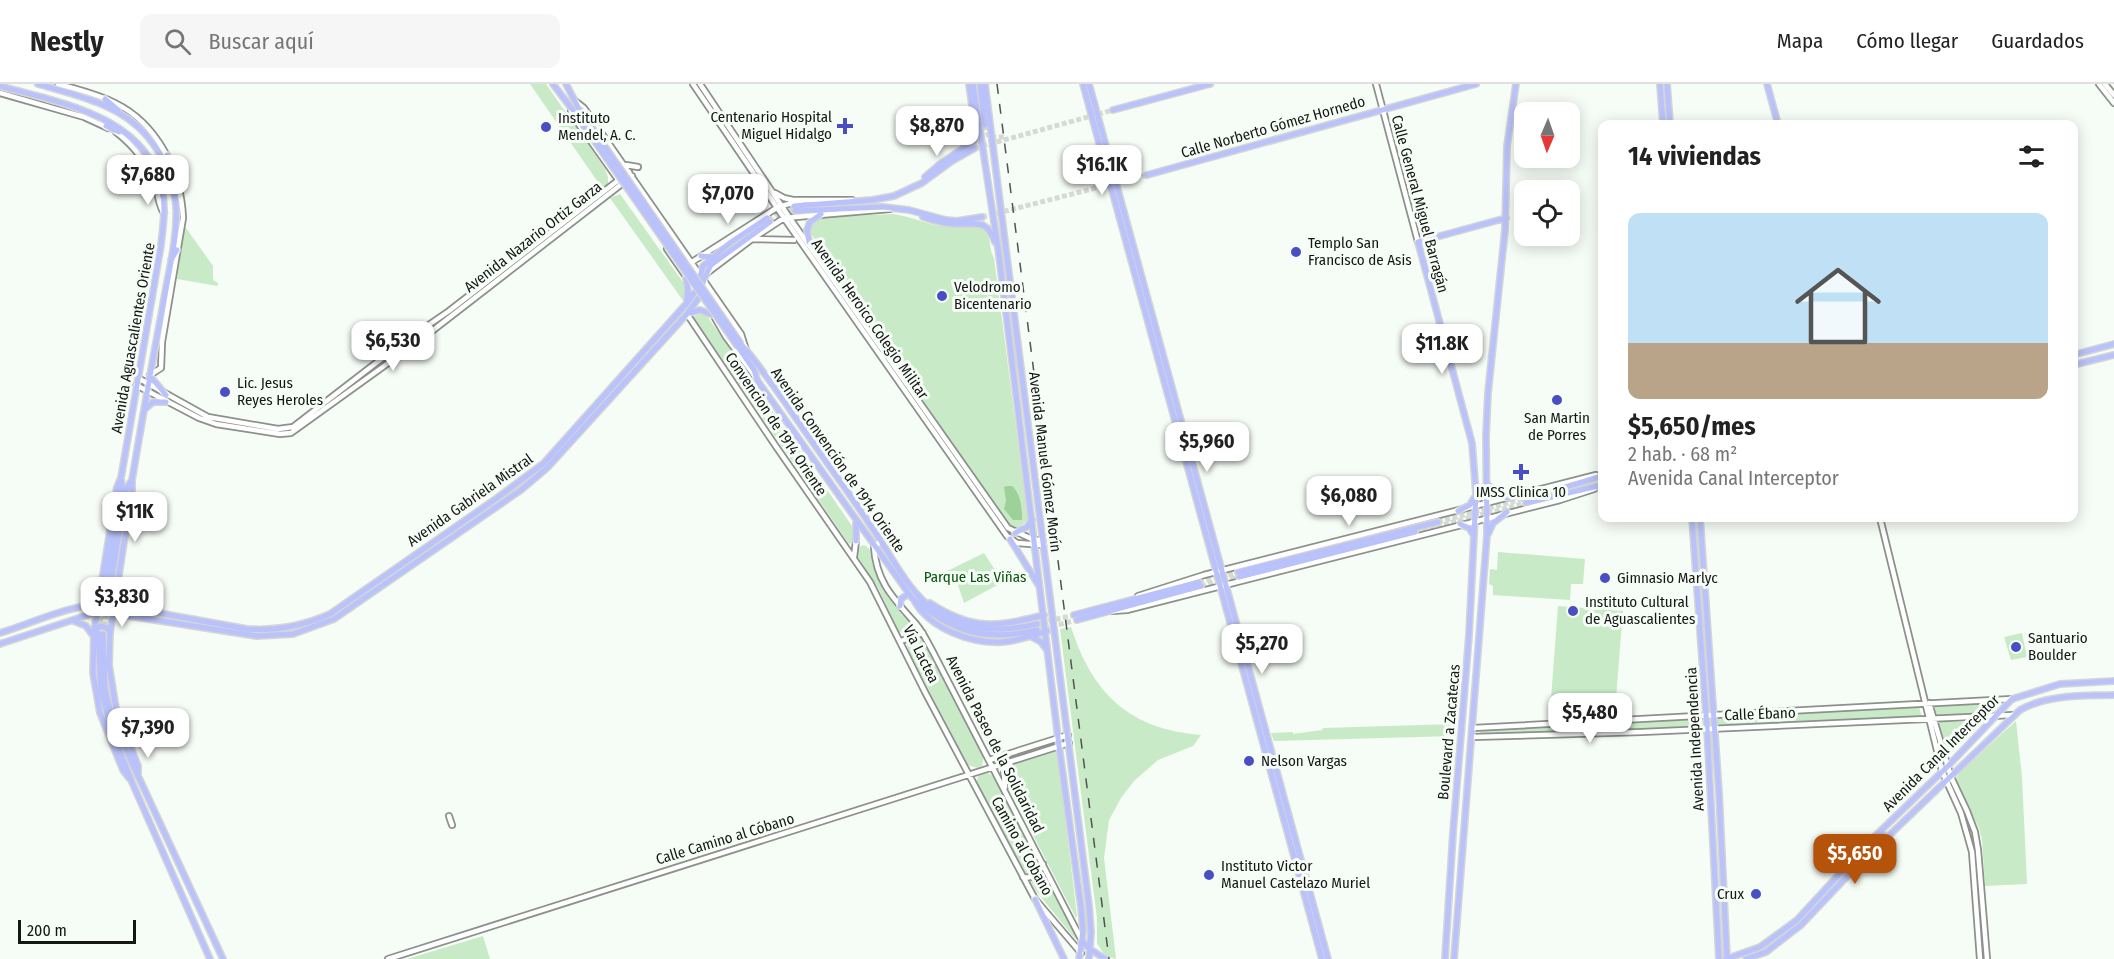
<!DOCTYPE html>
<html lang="es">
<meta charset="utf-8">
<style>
:root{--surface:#fff;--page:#f6f6f6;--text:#222;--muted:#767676;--line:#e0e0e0;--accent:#b45309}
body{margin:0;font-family:"Fira Sans Condensed",sans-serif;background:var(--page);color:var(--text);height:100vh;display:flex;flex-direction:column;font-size:22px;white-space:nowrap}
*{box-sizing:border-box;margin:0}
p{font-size:20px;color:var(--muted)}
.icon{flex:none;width:33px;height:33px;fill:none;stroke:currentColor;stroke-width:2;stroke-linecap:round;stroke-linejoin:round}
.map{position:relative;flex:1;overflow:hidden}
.drawer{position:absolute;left:1598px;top:36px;width:480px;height:402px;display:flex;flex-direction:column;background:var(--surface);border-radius:12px;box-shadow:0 3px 15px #0003}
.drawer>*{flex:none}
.needle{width:39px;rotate:182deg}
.controls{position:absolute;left:1514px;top:18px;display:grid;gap:12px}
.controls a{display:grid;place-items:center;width:66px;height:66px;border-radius:12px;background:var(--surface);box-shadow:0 3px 15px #0003;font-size:30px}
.scale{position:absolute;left:18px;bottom:15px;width:118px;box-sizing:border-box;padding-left:6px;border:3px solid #151715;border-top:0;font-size:16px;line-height:21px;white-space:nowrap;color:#151715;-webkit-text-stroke:4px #f6fcf6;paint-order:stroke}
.price{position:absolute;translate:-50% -51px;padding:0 14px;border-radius:12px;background:#fff;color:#222;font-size:20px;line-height:39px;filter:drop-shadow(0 2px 3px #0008)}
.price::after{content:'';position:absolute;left:50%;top:36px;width:18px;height:14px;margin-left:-9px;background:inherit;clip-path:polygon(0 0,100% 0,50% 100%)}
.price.selected{background:var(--accent);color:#fff}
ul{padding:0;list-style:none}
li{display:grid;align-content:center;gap:12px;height:318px;padding:0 30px}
li span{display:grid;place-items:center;height:186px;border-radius:12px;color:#555}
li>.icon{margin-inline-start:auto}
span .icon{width:108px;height:108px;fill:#fffc;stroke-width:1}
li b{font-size:26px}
h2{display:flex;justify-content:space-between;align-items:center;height:72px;padding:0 30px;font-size:26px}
header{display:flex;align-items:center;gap:36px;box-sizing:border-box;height:84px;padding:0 30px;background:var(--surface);border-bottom:2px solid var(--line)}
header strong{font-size:28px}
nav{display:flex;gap:33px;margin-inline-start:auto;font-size:21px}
.search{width:420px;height:54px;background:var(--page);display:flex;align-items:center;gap:15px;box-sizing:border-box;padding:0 21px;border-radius:12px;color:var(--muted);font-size:22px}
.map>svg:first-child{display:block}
</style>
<header>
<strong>Nestly</strong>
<div class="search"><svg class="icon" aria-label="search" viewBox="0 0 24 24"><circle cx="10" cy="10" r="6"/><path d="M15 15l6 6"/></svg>Buscar aquí</div>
<nav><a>Mapa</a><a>Cómo llegar</a><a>Guardados</a></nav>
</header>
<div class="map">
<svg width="2114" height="875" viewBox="0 0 2114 875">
<rect width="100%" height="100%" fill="#f6fcf6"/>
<!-- green -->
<path fill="#c9eac7" d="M530,0H546L605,85L608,93V100L602,104Z
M620,110L685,201L686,210L684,218L610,114Z
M893,130C907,132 920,137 934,141C950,144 965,142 981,142C994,155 987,161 994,174L1028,436L1017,445L1009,444L810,148L813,138L823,133Z
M184,141L213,182V196L218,199V202L177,195Z
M699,230L707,232L852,442L854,457L849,460L693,233Z
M863,461L866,462L870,466L872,479L883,502L902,531L913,542V548L909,550L899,548L878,504L857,472L858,464Z
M1498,468L1585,475L1583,500H1571L1570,516L1493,511V502L1489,500L1490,485L1497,486Z
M984,469L1003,498L964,519L957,498L949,501L941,490Z
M1558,522L1623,527L1615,626L1550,628Z
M1071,543C1093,611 1130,645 1201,651L1193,662L1158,676L1134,697L1121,714L1109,736L1104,774L1116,875L1105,872L1097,859V834L1060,545Z
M2022,549L2027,573L2011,576L2004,553Z
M917,553L922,556L925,560L984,672L982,682L977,684L968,681L909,568L907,561L908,557Z
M2003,617L1989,629L1938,632L1934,625L1936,620L1986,619Z
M1919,623L1922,633L1717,641L1714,633Z
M1702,635L1701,641L1639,646L1480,651V646Z
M2016,637L2022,693L2027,800L1985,802L1982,756L1979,744L1955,696L1960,688Z
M1939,638H1983L1948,672Z
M1455,640L1454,652L1274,657L1271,649L1293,648V650L1322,646L1323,644Z
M1057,666L1077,832L1076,834L1006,699L1007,688L1012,680Z
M988,689L993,692L1069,834L1076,856L1036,807L976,699L979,690Z
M483,852L490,875H407Z"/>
<!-- water -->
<path fill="#9cd199" d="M1007,402H1012C1021,410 1022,424 1022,436H1013L1004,425L1006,417L1004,403Z"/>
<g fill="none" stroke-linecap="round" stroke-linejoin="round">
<!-- major-tunnel -->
<path stroke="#d4dad4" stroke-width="5" stroke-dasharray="5 2.5" stroke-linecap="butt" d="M985,41L989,53H1004
M975,64L1113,26
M982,133L1147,91
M767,134L782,125L794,122
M770,138L781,130L795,127
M1438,438L1555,406
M1415,448L1526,419
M1199,498L1238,488
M1201,502L1239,493
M1041,539L1074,531
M99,545L106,499
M1037,546L1077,536
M103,550L111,499"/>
<!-- minor casing -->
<g stroke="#8c918c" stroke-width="8">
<path id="minor" d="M58,0C77,5 97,10 115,19C158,40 181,88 183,134L162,258L161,284L150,291
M693,0L784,134L1007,452L1017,459L1044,461
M700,0L789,133L1008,444L1034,456H1043
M1376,0L1418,158
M2099,0L2114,19
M2105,0L2114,11
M0,9L84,33L108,44
M575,17L584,24L741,250L746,266
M571,27L575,35L619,97
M116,48C134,62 148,80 155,101C159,111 158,121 164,129
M626,81L638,83
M775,109L784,114L793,116H852
M752,155L794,156
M667,165L696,207
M692,178L778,123L803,116
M707,189L752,155L784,134L890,125
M687,230L775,361L870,498L925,608L1035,815L1081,869
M715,234L726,253L756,294
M138,294L208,333L278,345L293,343L398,262L449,227L629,88
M136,301L199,334L216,340L280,350L291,349L423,254L632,92
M1880,434L1942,687L1961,729L1972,768L1980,875
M881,457L874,463C876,498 894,515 916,540C923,548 928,559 933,568L1082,857
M854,473L856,457
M1138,512L1204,491L1596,391
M1112,527L1127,526L1560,416L1594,405
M901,557L923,549
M1929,619L1951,693L1967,727L1975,748L1978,766L1987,875
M1473,644L2012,615
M1472,653L1642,648L2013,631
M989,676L1068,651
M1005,703L1004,689L1011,678
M449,732L452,741
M1023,793C1034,795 1039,790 1043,780
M388,875L1069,659"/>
</g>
<!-- major casing -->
<g stroke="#d5d5d5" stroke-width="8">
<path id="major" d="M38,0C76,11 120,20 147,52C164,72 174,96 176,122C178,155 168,189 163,221C152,279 142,337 132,396V406L110,549L109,581L116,625L138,682V692
M553,0L575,29
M566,0L579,25
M973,0L999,171L1059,662L1081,823L1083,847L1079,875
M980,0L985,41
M985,0L1089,822L1091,848L1089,875
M1083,0L1322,875
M1089,0L1328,875
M1660,0L1663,40
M1667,0L1670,40
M1767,0L1778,40
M0,2C60,19 147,32 162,106C166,124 163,143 161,161L121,394L122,403L106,499
M105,15L118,26
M1113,26L1210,0
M106,42L119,48
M167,71L165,79L176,90
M1147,91L1476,0
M925,93L940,80L974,57L975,43L969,0
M794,122L872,116L894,112L922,99L952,77L975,64
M795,127L883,123L909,126L946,136L957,137L982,133
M923,133C934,137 945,140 957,140C978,141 986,134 995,158
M809,158L807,146L810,138L821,130
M701,172L712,173
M171,176L177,166
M686,194L688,204L687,216
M689,229L700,226L713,231
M741,260C762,284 780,311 798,337C822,372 847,406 871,442C891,470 907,508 937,528C968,549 1002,548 1037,540
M738,263L754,286L757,296L912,514C953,548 984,558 1037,546
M2073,271L2114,260
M2073,281L2114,271
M150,292L166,311
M145,325L153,318H166
M120,396L117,403L94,547L93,589L100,629L123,686L129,694
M1488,401L1501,412L1509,414
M1555,406L1602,392
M1526,419L1602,401
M1458,427L1470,421L1474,414
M1692,434L1707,644L1719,875
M1700,434L1719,709L1727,875
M856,439V457
M1460,440L1469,444L1474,452
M1015,449L1027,443L1032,436
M1488,450L1493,439L1507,428
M1010,455L1039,502
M1238,488L1438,438
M1239,493L1415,448
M111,499L126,405L132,396
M101,501L106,508H112L116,505
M915,518C931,545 972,560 1002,558C1017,557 1032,552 1047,547
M930,519C973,547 997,543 1044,531
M82,522L94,514L98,508
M900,522L901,515L908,510
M1074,531L1199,498
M1077,536L1201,502
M74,537L86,542L92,550
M94,547L101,542L107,544L109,547
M0,549C36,538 75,517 114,521L247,545C276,547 303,542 330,530L497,414L544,379L687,219L696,206L703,182L731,158L767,134
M98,549L101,606L109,638L131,696L210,875
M103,550L105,606L114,640L223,875
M1032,553L1041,558L1047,566
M0,560L97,528H104L257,552L293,550L334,535L521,406L547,384L687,230L700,212L704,195L711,181L770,138
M1876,765L1873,761L1882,749
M1035,815L1064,875
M1082,857L1090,865L1105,875
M1445,875L1453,749L1469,551L1476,410L1472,359L1418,158L1506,134
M1454,875L1487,451L1486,352L1488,309L1505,146L1507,62L1516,0
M1726,875L1760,863L1797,836L1869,758L1947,683L2012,615L2060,600L2114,597
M1746,875L1766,868L1801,841L1856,783L2020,626C2048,610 2084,612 2114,611"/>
</g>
<!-- minor -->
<use href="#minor" stroke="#fff" stroke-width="4.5"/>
<!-- major -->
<use href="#major" stroke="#b9c2fa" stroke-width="5"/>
<!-- rail -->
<path stroke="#505350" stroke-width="1.5" stroke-dasharray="10 10" stroke-linecap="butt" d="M997,0L1109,875"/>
<!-- major-bridge casing -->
<g stroke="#d5d5d5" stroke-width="8" stroke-linecap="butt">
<path id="major-bridge" d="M579,25L741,260
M575,29L738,263"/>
</g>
<!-- major-bridge -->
<use href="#major-bridge" stroke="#b9c2fa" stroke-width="5"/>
</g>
<!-- markers -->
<g fill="#494ec3" stroke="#f6fcf6" stroke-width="2">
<path d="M842 33h6v6h6v6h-6v6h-6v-6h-6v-6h6z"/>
<circle cx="546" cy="43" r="6"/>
<circle cx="1296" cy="168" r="6"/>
<circle cx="942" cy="212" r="6"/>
<circle cx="225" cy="308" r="6"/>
<circle cx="1557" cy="316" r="6"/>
<path d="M1518 379h6v6h6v6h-6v6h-6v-6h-6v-6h6z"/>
<circle cx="1605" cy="494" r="6"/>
<circle cx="1573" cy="527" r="6"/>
<circle cx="2016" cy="563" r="6"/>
<circle cx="1249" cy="677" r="6"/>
<circle cx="1209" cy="791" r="6"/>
<circle cx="1756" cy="810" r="6"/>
</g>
<g text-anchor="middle" stroke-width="6" stroke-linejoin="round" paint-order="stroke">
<!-- poi labels -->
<g font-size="15" fill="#151715" stroke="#f6fcf6" text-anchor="start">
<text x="832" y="38" text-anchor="end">Centenario Hospital<tspan x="832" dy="17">Miguel Hidalgo</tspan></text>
<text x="558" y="39">Instituto<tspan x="558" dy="17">Mendel, A. C.</tspan></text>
<text x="1308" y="164">Templo San<tspan x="1308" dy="17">Francisco de Asis</tspan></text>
<text x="954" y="208">Velodromo<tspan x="954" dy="17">Bicentenario</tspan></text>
<text x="237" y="304">Lic. Jesus<tspan x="237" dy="17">Reyes Heroles</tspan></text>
<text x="1557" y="339" text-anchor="middle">San Martin<tspan x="1557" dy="17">de Porres</tspan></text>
<text x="1521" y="413" text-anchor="middle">IMSS Clinica 10</text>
<text x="1617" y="499">Gimnasio Marlyc</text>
<text x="1585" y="523">Instituto Cultural<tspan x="1585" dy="17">de Aguascalientes</tspan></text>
<text x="2028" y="559">Santuario<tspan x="2028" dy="17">Boulder</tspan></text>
<text x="1261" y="682">Nelson Vargas</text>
<text x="1221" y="787">Instituto Victor<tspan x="1221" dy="17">Manuel Castelazo Muriel</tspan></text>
<text x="1744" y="815" text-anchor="end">Crux</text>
</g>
<!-- street labels -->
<g font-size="15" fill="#151715" stroke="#f6fcf6">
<text transform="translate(1273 43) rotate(-16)" y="5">Calle Norberto Gómez Hornedo</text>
<text transform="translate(1420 120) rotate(75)" y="5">Calle General Miguel Barragán</text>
<text transform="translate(533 153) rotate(-38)" y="5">Avenida Nazario Ortiz Garza</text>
<text transform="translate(870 235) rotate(55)" y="5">Avenida Heroico Colegio Militar</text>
<text transform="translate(133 254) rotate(-80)" y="5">Avenida Aguascalientes Oriente</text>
<text transform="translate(776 340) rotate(56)" y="5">Convencion de 1914 Oriente</text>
<text transform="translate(838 376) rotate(55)" y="5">Avenida Convención de 1914 Oriente</text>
<text transform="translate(1045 378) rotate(83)" y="5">Avenida Manuel Gómez Morín</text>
<text transform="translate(470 416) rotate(-35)" y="5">Avenida Gabriela Mistral</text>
<text transform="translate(921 570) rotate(64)" y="5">Vía Lactea</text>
<text transform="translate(1760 630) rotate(-2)" y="5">Calle Ébano</text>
<text transform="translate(1449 648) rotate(-85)" y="5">Boulevard a Zacatecas</text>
<text transform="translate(1695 655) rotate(-93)" y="5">Avenida Independencia</text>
<text transform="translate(995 660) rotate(63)" y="5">Avenida Paseo de la Solidaridad</text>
<text transform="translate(1941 669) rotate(-45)" y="5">Avenida Canal Interceptor</text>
<text transform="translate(725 755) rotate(-17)" y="5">Calle Camino al Cóbano</text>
<text transform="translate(1022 762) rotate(61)" y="5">Camino al Cobano</text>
</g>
<!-- park labels -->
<g font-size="15" fill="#07550b" stroke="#f6fcf6">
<text x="975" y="498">Parque Las Viñas</text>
</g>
</g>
</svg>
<div class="controls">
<a><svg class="needle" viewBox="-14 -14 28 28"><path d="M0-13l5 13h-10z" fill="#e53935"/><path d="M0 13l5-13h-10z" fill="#767676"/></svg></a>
<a><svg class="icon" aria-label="locate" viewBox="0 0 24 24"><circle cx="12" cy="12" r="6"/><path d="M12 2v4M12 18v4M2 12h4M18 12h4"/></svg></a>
</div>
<div class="scale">200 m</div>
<b class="price" style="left:937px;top:73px">$8,870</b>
<b class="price" style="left:1102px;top:112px">$16.1K</b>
<b class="price" style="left:148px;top:122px">$7,680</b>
<b class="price" style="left:728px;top:141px">$7,070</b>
<b class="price" style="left:393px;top:288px">$6,530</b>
<b class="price" style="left:1442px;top:291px">$11.8K</b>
<b class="price" style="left:1207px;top:389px">$5,960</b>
<b class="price" style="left:1349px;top:443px">$6,080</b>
<b class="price" style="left:135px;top:459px">$11K</b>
<b class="price" style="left:122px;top:544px">$3,830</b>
<b class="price" style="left:1262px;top:591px">$5,270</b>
<b class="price" style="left:1590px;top:660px">$5,480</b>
<b class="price" style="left:148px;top:675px">$7,390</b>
<b class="price selected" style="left:1855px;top:801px">$5,650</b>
<section class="drawer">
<h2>14 viviendas<svg class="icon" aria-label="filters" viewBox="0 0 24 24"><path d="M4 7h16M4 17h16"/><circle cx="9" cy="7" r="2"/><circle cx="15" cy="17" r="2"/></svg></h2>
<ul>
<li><span style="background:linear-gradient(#bfe0f5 70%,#b9a48a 0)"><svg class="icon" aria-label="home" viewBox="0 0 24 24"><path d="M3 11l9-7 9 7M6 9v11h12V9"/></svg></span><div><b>$5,650/mes</b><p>2 hab. · 68 m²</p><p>Avenida Canal Interceptor</p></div></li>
</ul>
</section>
</div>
